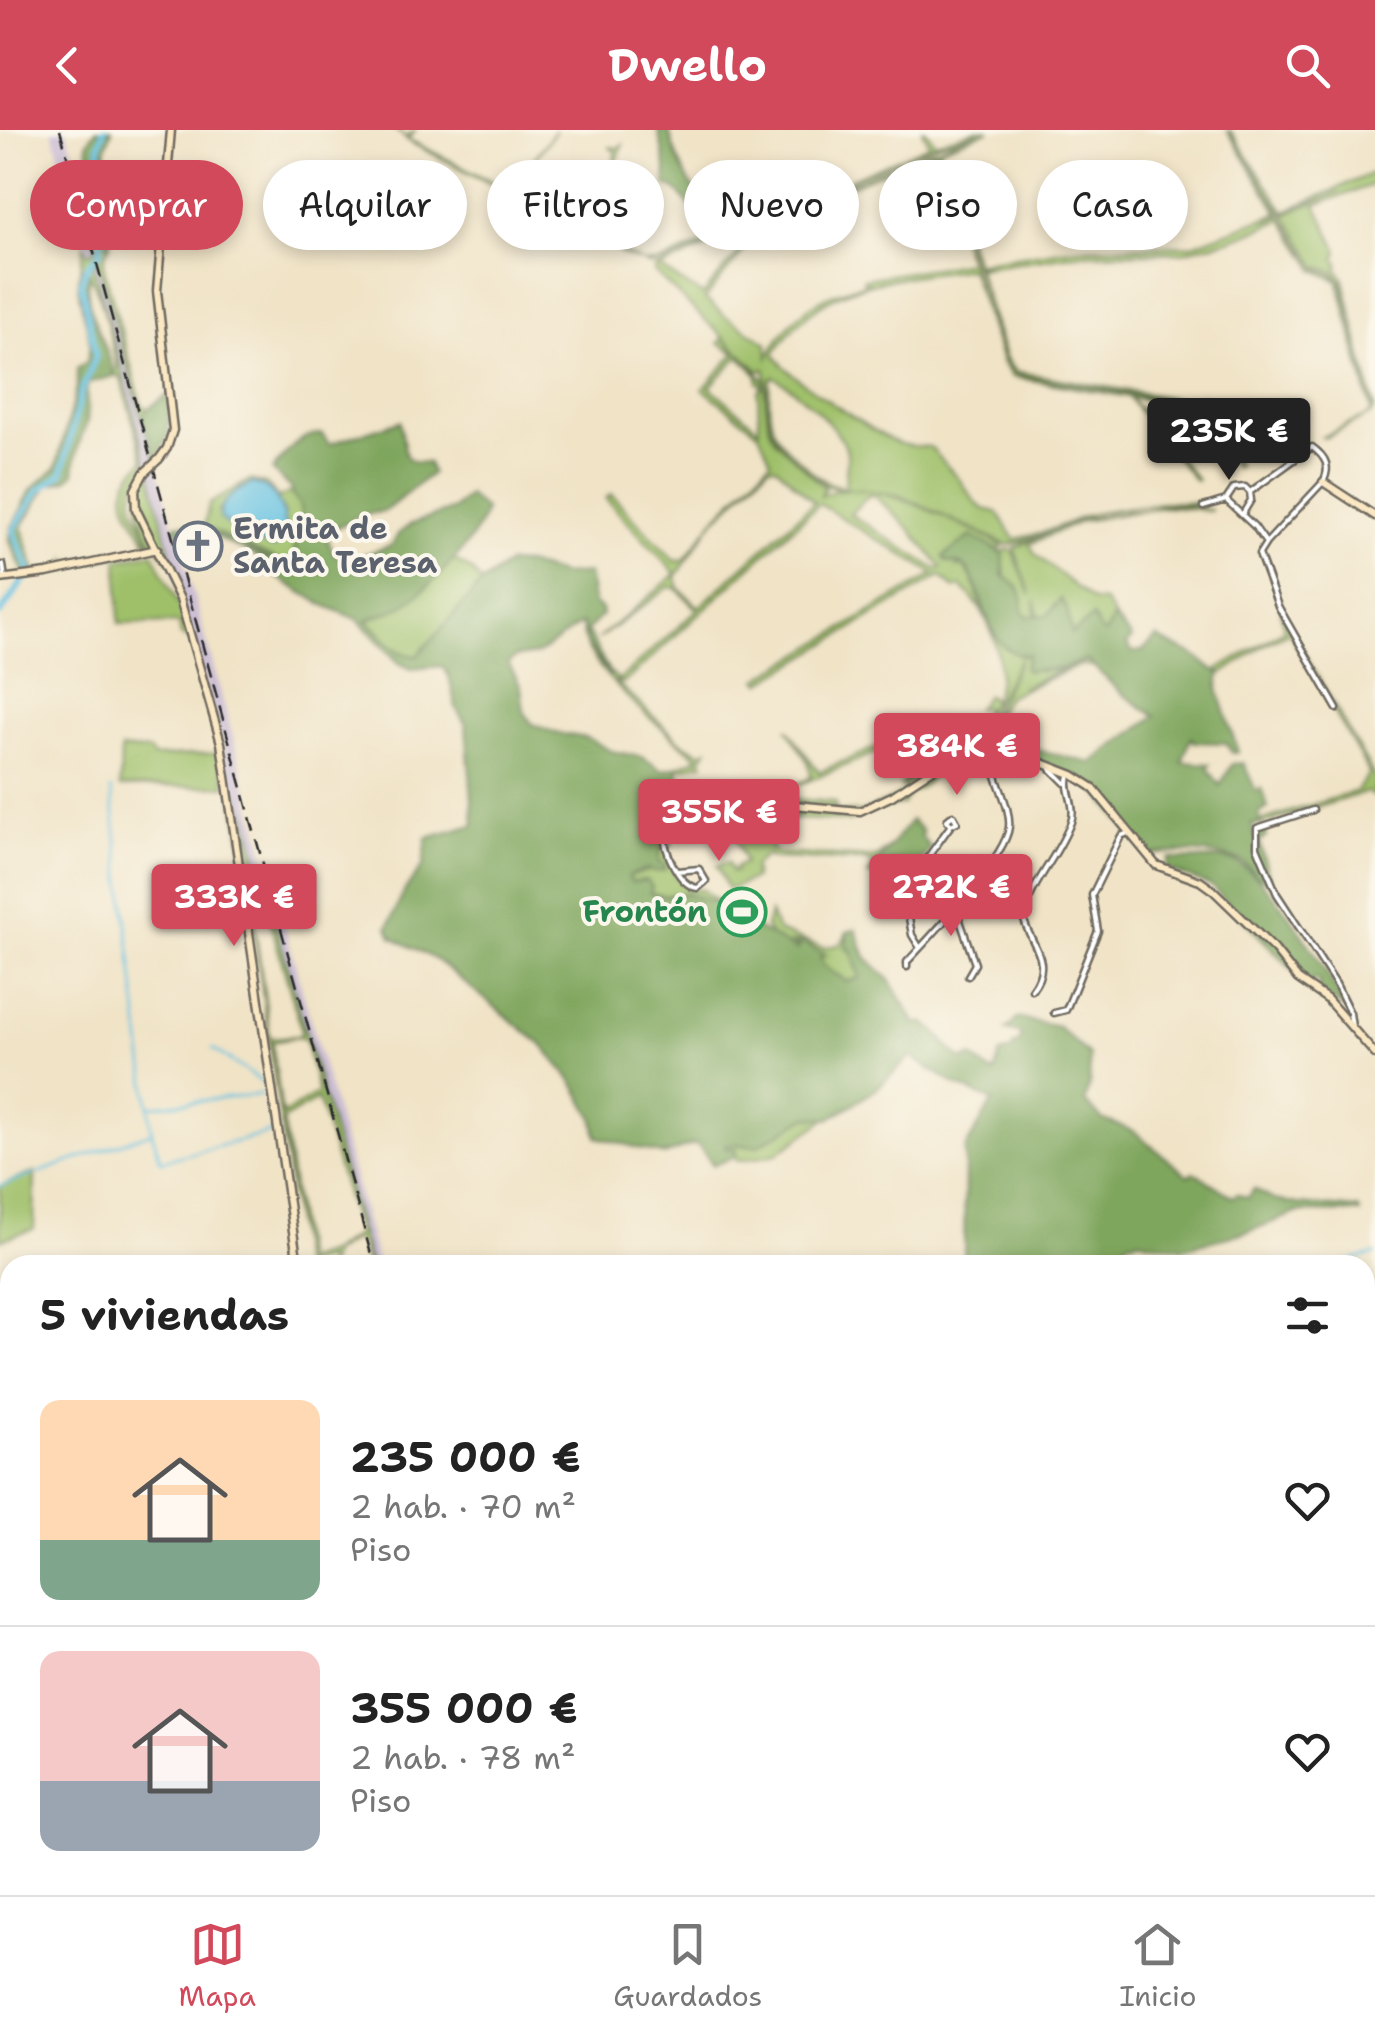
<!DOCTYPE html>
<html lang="es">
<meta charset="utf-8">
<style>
:root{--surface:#fff;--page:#f6f6f6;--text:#222;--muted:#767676;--line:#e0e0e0;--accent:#d1495b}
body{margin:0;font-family:"Shantell Sans",sans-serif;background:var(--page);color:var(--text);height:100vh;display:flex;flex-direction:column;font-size:38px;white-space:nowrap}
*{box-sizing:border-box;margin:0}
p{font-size:32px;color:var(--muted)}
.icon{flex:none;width:55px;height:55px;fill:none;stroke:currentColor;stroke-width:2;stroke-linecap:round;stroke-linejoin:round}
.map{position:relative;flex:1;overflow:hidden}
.panel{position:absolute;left:0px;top:1125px;width:1375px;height:640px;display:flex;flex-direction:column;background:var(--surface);border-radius:30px 30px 0 0;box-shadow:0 5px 15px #0003}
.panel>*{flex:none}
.banner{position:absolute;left:30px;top:30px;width:1315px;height:90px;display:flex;gap:20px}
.price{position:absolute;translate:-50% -85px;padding:0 22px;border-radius:10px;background:var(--accent);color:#fff;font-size:32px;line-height:65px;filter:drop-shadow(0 2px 5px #0008)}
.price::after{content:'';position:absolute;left:50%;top:60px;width:30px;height:22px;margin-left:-15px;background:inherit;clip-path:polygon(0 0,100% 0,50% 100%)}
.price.selected{background:#222;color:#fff}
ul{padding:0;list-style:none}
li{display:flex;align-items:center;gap:30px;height:250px;padding:0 40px}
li+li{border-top:2px solid var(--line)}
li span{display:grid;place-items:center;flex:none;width:280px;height:200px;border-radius:20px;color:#555}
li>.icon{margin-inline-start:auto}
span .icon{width:120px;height:120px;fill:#fffc;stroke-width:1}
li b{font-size:42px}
h2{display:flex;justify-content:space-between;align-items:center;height:120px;padding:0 40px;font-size:42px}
.chip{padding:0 35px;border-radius:45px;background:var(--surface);box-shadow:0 5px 15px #0003;font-size:35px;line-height:90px}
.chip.selected{background:var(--accent);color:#fff}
header{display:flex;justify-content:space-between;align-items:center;height:130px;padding:0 40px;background:var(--accent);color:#fff;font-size:45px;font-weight:700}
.tab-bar{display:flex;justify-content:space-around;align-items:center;height:140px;border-top:2px solid var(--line);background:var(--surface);font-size:28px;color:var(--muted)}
.tab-bar a{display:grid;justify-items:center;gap:5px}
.tab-bar .selected{color:var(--accent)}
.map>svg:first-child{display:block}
</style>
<header><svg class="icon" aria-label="back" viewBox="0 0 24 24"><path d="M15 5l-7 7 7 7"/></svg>Dwello<svg class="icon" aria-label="search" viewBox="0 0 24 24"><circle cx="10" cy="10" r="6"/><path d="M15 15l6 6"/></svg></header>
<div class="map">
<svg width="1375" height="1765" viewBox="0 0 1375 1765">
<rect width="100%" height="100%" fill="#fbf7ec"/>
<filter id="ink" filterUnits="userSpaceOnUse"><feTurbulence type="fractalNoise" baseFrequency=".01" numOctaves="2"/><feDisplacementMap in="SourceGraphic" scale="20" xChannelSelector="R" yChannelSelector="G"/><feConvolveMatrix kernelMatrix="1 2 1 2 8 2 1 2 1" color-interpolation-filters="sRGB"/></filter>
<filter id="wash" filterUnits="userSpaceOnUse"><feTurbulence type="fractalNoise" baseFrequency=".0048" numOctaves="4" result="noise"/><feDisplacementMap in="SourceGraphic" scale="40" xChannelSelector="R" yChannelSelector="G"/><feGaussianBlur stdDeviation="2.25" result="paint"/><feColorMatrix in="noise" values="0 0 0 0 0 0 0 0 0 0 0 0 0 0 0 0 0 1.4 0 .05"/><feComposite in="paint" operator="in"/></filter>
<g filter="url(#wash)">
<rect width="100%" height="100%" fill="#f0e3c6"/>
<!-- industrial -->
<path fill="#ccbed4" d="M52,0H66L75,26V38L96,120L88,123Z
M98,129L197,477L378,1135H370L246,686L229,647L224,618L175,451L156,366L93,135Z"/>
<!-- green -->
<path fill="#9fc069" stroke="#65764a" stroke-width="2.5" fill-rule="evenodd" d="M396,0L406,7L416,0L408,9L510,60L556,0L516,55V62L588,101L595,90L615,26V21L609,17L618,18L623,14L594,100C606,119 640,138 662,131L929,15L922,0H926L935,13L977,0H990L939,19L976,133L1074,118L1192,115L1278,83L1227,0L1281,84L1265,92L1282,86L1315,138L1332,144L1340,151L1373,283L1325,308L1322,307L1369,285L1371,280L1338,151L1315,140L1283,90L1230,110L1183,122L1081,124L977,138L1005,226L1014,241L1201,273L1203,267L1239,337L1211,284L1201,275L1019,245L1004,228L975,136L984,134H974L936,19L979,1L931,16L678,126L650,136L411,13Z
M1230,0L1285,81L1375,42V54L1316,75L1338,121L1335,129L1339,132L1338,140L1344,149L1375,281L1342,151L1333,141L1317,136L1285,85L1339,62L1284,83L1265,58Z
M933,19L1002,230L1017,247L1197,277C1217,287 1226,319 1236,339L1204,282L1186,276L1130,268L1197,350L1195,351L1128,267L1012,247L1003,234L970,138C890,150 821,149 774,224C787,247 872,301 898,313C908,317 920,316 930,317L959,349L977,374L984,379L997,382L1015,409L1042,403L1087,385L1166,372L1204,373L1202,376C1162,373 1113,375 1075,390C1052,399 1031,411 1007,415L898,365L827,356L776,308L770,292L765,239L759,241L655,143V138ZM931,21L969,132L863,149L864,153H871C822,163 791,182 768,227L767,213L725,186L705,169L747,117L738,105ZM730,108L741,118L740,121L703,165L660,138ZM774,247C793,257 845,302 847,323C848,333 845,346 845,357C823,357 781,319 773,297C768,282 769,265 770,249Z
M90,25L99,109L110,116L104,126V138L141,273L147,279L142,288L97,130L93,135L148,336C118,371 138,380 151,415L150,418L66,437V429L70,432C94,429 128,427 148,414C129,380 108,364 144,330L120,246H114L117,235C110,210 102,151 81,137L84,116L88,123L96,119L75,38V26L78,29Z
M723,208L763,248L768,294L775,310L825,358L821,366C866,340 960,395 1003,416L999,420L971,407L944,426L951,433L960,434L955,438L962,436C975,448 974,454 979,470C986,495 1001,514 1022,527L1028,525L1038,542L1064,538L1021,558L1087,530L1092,536L1081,535L1008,566L983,605L1020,529L981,598L977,612L902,657L900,655L970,606L957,617V611L931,602L933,600L964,609L987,578H976L987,565L992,568L991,577C1010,536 992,484 960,456L955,459L940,446L761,553L758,549L934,444L819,374L624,553L614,550L681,612L701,623L707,620L702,629L704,633L677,640L676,637L699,628C671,606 574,532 583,494C580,514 597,530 609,546L613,544L619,550L697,480L676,458L669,457L598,509L676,444L606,369L611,364L675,431L684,430L717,386L771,331L759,303L703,259L735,223L719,213ZM739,226L758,245V253L762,255L758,262L759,299L710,257ZM769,336H776L814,372L699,477L679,458L676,447L711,394ZM869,365L875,366L910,399L942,438L936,439L850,384Z
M150,341L173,434C147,412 125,370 150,341Z
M250,350L266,354L279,368L290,362L299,374L303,391L295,403V434L290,439L275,429L204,397L209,374ZM240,359L283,379L285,410L219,381Z
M1169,376L1212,380L1164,377L1082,391L1030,414L1035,424L1093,471L1105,472L1114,487L1106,503L1100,501L1093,487L1072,504L1066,485L1055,474C1051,481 1049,487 1039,487L1035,470L1036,487L1026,486C1012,466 1003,443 1002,422L1008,419L1013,422L1031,465L1014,418L1083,389Z
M153,423L180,477L190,509L181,505L179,493L119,494L118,430Z
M453,429L471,440L482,453L417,526C394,525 382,505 367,490L402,476Z
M1280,480L1369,637L1375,648V667L1367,662L1259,695L1260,691L1357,661L1369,643L1289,502L1264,515L1221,545L1217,540L1284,500Z
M927,595L928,601L777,664L781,668L835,672L836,678L767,670L811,647L809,634L787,598L819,642Z
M121,619L150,621L153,627L221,623L226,656L120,657Z
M959,624L964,625L959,631L956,628L948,632L947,637C931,641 926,659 909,663L903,674L869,681L850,691L798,689L799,684L776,678L742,682V677L755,674L861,683L892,669Z
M229,647L246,686L370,1135H367L361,1114L354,1109L333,1123L328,1135L326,1130L301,1135L239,696ZM240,686L302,902L298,906L270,908ZM298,907L305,909L318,963L282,985L272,912ZM318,969L358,1104L329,1123L304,1131L283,990Z
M727,686L767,689L772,719L778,723L875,728L892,715L870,742L873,734L867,731L769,728L768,724L754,735V749L728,760L717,736L728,732L732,742L736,741L735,737L745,733Z
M663,713L672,739L687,759L702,760L724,776L685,763L664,766L650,763L644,750L631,752L628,746L665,737L658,730Z
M770,783L778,801L824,818L841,814L847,802L846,815L852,820L860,848L845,852C834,846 824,840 820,827L826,825L801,812L790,813L799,818L797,820L774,812L766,797Z
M807,987L826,989L775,1025L737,1031L735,1019L725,1018V1014L757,1016Z
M35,1042L34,1099L0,1110V1056Z
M960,1755H1081L1089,1765L1078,1760L1071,1765H968Z"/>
<!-- forest -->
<path fill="#7fa65d" stroke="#556844" stroke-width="2.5" d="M96,0H112L105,20L113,59L110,116L99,109L87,13Z
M658,0H669C678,43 700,72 732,100L727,102C717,90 701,87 691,77C680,66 681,60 665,55L666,38Z
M81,137L90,143C79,178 110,214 114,246L88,253C83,267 91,283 86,295C78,315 76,322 74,344L66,350L48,355L22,396L35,442L23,441L10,411L11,399L32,359L56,338L77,257V238L87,232C98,199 70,170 81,137Z
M168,265C170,291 172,308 155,329L142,288L147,279Z
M400,291L406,326L413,332L428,333L432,343L385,381L358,386L329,402L326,406L335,425L347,431L392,415L398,404L411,394L454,379L468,365L485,380C480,408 429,458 404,475C393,482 378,485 367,490C382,506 394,525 417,526L482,453L509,433L526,434L564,445L588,443L594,474L601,479L602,485L587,501L612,546L587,514L582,493L538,524L516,527L508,533L521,557L524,581L532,594L556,603L588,608L611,621L642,627L662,640L676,637L689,674C667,687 668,705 659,724V733L664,734L665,740L654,742L646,739L629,746L631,752L647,750L652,757L650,763L664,766L685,763L738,779L743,792C764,799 777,812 797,820L800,816L795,814L801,812L826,825L820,827C828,846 840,842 846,852L860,848L851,820L846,819L847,802L856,799L866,827L890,850L916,894L923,892C940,902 947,918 963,930L972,927L994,944L1000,924L1011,921L1014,915L1021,911L1020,903L1006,900L1018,888L1058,897L1089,925L1090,952L1085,972L1102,989L1134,1001L1188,1046L1194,1042L1233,1067L1237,1064L1248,1068L1254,1059L1274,1070L1298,1074L1358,1079L1360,1083L1299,1082L1250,1101L1184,1118L1139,1110L1128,1112L1122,1119L1094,1135H964L965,1019L993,971L957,956L911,927L874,961L829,989L807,987L757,1016L726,1014V1018L735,1019L736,1027L713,1035L699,1016L694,1014L664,1025L597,1007L593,987L573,952L541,914L438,831L392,807L388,797L405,760L423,736L427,708L474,695L466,595L456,578L449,546L442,536L411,539L399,533L357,489L321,474L267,441V432L216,407L208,404L188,407L190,419L186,423L175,395L186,394L192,399L204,397L290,439L295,434V403L303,390L299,374L290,362L292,360L272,340C286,324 299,303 322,304L329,314Z
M971,406L1004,424L1003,445C1016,457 1025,456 1022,480L1026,486L1048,485L1061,469L1067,479L1072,504L1093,487L1100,501L1106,503L1114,487L1132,508L1127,514L1132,522L1142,521L1157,507C1170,516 1187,520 1198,528C1207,534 1210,540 1220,542L1218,559L1238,622H1232L1226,613L1195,612L1191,608L1182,632L1210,634L1208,639L1220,655L1233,633L1243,632L1256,661L1261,658L1268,678L1260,683L1259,695L1252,694L1254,705L1265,701L1266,707L1259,712L1270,750C1254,749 1251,734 1238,730C1212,721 1174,721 1148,725L1089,652L984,613L986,599L989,597L996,601L992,607L999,611L1091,633L1155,586L1121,563L1086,529L1064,538L1026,541L1024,538L1028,525C981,527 986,447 961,434C956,432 950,433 945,431L944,426Z
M719,670L745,672L746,676L742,678L744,684L751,679C764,684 777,675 790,682L794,679L799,684L798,689L768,690L732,685L720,687L709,699L705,694L699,696L695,690L688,689L678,700L669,704L672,716L670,717L667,702C679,682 697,674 719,670Z
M911,690L922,700V708L931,718L901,755L881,742L876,746L868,745Z
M1169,728C1190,733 1218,723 1238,733C1274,752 1330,845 1348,882L1318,860L1319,851L1314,849L1309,855L1305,853L1211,756L1166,739Z
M1375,1592V1765H1182L1170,1755H1365V1600Z"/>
<!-- water -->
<path fill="#63c1e1" stroke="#477686" stroke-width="2.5" d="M253,353C280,359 286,385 285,410L273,418L244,406L220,388C219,370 238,360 253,353Z"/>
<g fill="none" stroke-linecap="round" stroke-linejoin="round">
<!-- stream -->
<path stroke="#63c1e1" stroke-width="2.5" d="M111,659L152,1003L161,1031L274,1002L267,955L213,919
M150,976L266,964
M38,1043L150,1003
M0,1056L35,1044
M1334,1135L1375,1124
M391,1759L392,1755
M389,1765V1763
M514,1765L539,1755"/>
<!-- river -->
<path stroke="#63c1e1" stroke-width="6" d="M0,484L30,441L13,401L39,360L62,344L81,263L96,226L81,153L86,138L100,122L106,60L99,16L104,0
M0,1446L10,1464
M56,1755L59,1765"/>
</g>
</g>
<g filter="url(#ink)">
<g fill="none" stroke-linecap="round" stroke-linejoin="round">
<!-- street casing -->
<g stroke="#706b61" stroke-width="9">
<path id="street" d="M1226,370L1234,358L1245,357L1250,362
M1203,377L1226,370L1254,396L1266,413
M1242,385L1251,370L1250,362L1312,317C1326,327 1331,337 1323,352L1266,413L1259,424L1278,476L1337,579
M0,435H3L5,448
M996,628L1010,622
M1051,639L1065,653
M1313,680L1257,698V717L1277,764L1336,854L1350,883L1352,897
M677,741L699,739L706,751L698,758C680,757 662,720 665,702C670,682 697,670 715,668C729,666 747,671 761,672
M955,776L975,834L968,846
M920,818L912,805L904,760L951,695L957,692L953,685L947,690L951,695
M907,837V832C931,806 1006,728 1009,697C1012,672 984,636 995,617
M1032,860C1055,830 1028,813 1023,786C1032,752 1059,725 1071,692C1077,675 1064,660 1069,646
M1054,883L1066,880L1098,801L1092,765L1121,706L1128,703"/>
</g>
<!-- secondary casing -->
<g stroke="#706b61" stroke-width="11">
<path id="secondary" d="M159,329L167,318L173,300L157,161L171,0
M144,343L135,360L136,379L180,469L221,613L298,1135
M1323,352L1375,386
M0,449L47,443L157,419
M761,672L860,681L892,666L963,619L978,614L1001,617L1073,645L1092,657L1156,735L1200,751L1214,761L1275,820L1298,849L1327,869L1375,924
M1365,1191L1375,1179
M373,1755V1765
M774,1765L778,1755"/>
</g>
<!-- primary casing -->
<g stroke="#706b61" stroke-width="12">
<path id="primary" d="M0,1319L10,1330
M362,1755L368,1765"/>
</g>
<!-- street -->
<use href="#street" stroke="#fff" stroke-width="4"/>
<!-- secondary -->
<use href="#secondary" stroke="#fae7c3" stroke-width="6"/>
<!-- primary -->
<use href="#primary" stroke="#f3c26a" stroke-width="8"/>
<!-- rail -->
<path stroke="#2b2b2b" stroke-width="2.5" stroke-dasharray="15 8" stroke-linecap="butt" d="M60,0L374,1135
M670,1755L678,1765"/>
<!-- secondary-bridge casing -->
<g stroke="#706b61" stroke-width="11" stroke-linecap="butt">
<path id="secondary-bridge" d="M144,343L159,329"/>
</g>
<!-- secondary-bridge -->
<use href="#secondary-bridge" stroke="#fae7c3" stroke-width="6"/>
</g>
</g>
<!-- icons -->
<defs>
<g id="church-ring" transform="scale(2.5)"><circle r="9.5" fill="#fbf7ec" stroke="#6b7280" stroke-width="1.5"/><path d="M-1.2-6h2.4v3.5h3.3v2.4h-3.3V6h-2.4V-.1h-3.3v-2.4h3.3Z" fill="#6b7280"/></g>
<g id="stadium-ring" transform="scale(2.5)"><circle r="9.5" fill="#fbf7ec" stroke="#2e9e5b" stroke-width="1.5"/><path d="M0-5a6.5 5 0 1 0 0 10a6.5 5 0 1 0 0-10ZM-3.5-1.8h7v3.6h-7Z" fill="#2e9e5b"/></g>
</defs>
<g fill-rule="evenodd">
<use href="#church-ring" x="198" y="416"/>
<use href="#stadium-ring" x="742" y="782"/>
</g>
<g text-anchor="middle" stroke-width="8" stroke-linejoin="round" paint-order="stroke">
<!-- worship labels -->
<g font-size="30" font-weight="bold" fill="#5b616d" stroke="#fbf7ec" text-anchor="start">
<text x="233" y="409">Ermita de<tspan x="233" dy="34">Santa Teresa</tspan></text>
</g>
<!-- leisure labels -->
<g font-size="30" font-weight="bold" fill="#27864d" stroke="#fbf7ec" text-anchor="end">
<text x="707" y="792">Frontón</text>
</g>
</g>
</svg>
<b class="price selected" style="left:1229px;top:353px">235K €</b>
<b class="price" style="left:957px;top:668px">384K €</b>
<b class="price" style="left:719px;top:734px">355K €</b>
<b class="price" style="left:951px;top:809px">272K €</b>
<b class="price" style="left:234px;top:819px">333K €</b>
<div class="banner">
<a class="chip selected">Comprar</a>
<a class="chip">Alquilar</a>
<a class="chip">Filtros</a>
<a class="chip">Nuevo</a>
<a class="chip">Piso</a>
<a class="chip">Casa</a>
</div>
<section class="panel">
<h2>5 viviendas<svg class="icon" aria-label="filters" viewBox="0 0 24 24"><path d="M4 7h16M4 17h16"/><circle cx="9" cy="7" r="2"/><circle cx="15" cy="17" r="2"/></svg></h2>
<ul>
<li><span style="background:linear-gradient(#ffd9b3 70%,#7fa58c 0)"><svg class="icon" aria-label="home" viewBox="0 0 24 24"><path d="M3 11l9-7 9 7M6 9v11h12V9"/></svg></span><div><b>235 000 €</b><p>2 hab. · 70 m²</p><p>Piso</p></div><svg class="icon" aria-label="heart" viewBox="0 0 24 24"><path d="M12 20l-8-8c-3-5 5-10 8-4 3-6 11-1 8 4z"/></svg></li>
<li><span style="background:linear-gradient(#f6c9c9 65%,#9aa5b1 0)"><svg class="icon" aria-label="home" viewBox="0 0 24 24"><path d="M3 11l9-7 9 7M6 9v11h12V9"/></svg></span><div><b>355 000 €</b><p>2 hab. · 78 m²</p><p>Piso</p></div><svg class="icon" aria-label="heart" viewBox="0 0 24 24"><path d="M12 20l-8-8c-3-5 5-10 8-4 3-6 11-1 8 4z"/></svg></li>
</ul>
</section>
</div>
<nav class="tab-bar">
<a class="selected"><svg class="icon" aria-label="map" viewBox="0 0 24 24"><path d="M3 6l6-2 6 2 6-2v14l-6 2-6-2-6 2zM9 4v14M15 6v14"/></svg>Mapa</a>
<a><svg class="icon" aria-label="saved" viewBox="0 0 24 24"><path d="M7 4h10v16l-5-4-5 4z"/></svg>Guardados</a>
<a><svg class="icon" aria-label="home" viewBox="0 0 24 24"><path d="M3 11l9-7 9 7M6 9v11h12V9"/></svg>Inicio</a>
</nav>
